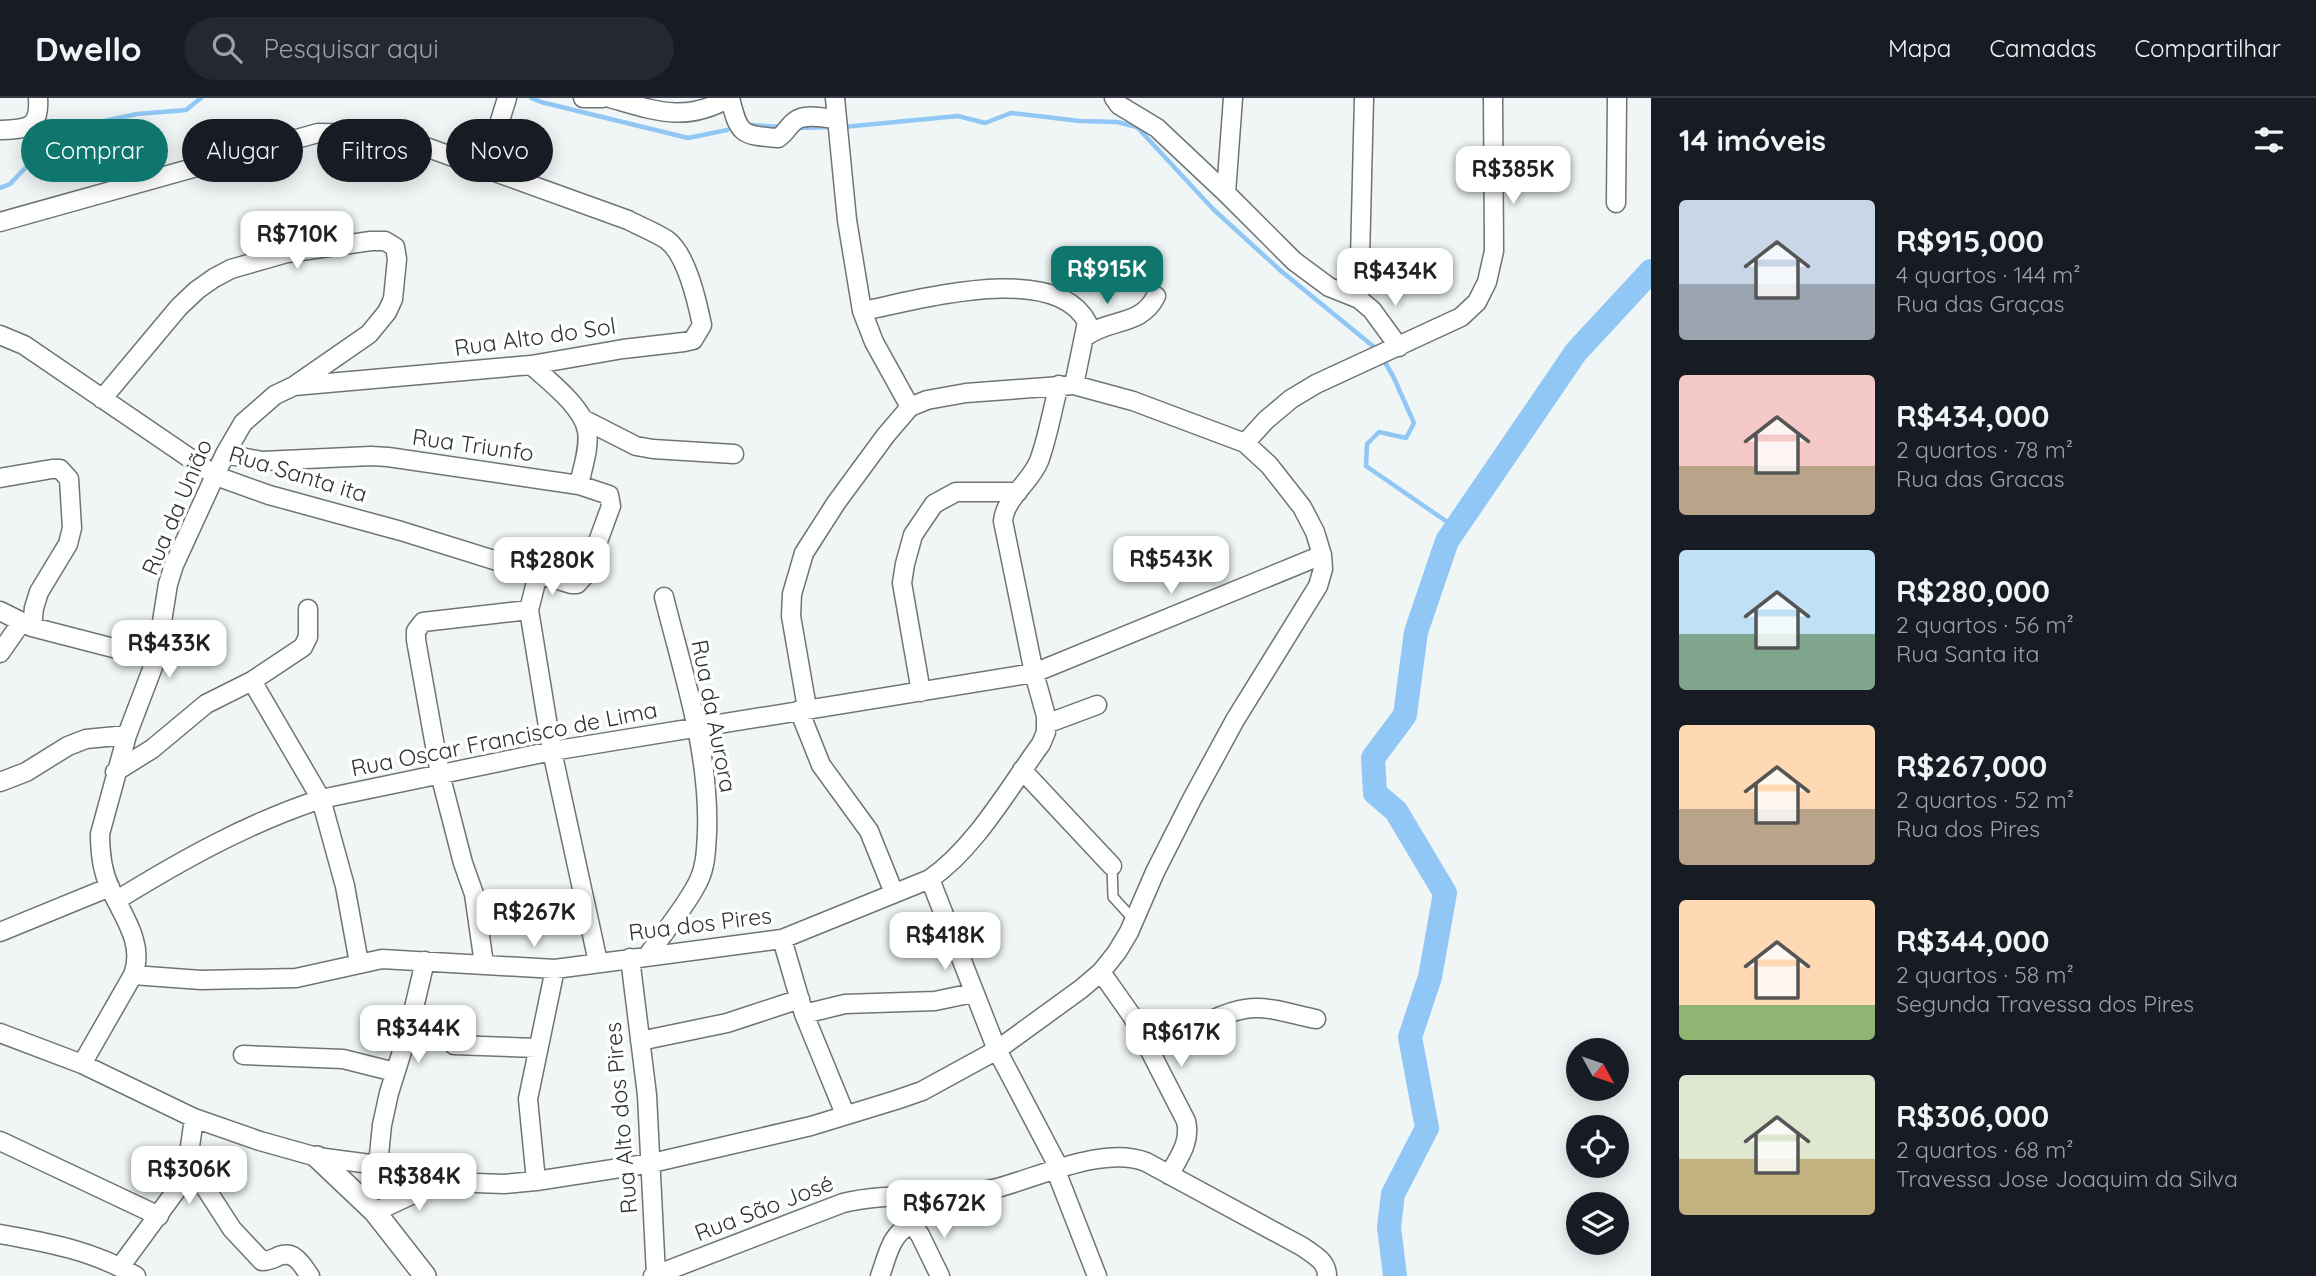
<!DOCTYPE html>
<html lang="pt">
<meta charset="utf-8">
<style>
:root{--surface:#171b24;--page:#242831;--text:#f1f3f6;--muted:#9ea1a6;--line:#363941;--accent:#0f766e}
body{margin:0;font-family:Quicksand,sans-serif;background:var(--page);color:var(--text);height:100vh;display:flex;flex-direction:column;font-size:26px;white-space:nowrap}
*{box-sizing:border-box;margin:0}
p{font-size:23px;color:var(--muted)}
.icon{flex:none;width:38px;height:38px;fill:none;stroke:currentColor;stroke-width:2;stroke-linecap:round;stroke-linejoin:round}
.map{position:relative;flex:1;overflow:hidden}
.panel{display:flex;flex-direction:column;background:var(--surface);width:665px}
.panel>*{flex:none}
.hud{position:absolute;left:21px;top:21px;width:665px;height:63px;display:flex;gap:14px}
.needle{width:46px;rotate:130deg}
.controls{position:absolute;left:1566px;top:940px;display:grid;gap:14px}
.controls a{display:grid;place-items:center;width:63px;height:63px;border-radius:50%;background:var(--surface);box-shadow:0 4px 18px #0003;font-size:35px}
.price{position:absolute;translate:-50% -60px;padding:0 16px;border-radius:14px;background:#fff;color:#222;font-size:23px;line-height:46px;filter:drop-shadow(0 2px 4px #0008)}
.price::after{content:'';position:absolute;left:50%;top:42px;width:21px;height:16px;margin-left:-10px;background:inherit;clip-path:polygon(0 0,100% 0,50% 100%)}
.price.selected{background:var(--accent);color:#fff}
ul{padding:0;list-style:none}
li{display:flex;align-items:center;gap:21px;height:175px;padding:0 28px}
li span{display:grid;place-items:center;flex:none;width:196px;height:140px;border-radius:7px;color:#555}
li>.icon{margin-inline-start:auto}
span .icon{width:84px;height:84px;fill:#fffc;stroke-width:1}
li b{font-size:30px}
h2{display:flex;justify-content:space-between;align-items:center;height:84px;padding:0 28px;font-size:30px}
.pill{padding:0 24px;border-radius:32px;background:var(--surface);box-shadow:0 4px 18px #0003;font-size:24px;line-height:63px}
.pill.selected{background:var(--accent);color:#fff}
header{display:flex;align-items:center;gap:42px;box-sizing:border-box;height:98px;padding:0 35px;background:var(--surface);border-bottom:2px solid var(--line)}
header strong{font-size:33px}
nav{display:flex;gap:38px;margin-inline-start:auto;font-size:24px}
.search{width:490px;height:63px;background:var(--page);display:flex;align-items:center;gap:18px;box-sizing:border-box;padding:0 24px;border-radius:38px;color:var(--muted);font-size:26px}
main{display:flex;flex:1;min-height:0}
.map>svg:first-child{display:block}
</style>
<header>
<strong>Dwello</strong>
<div class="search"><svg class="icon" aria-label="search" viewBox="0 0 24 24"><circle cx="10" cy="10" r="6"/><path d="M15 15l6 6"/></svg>Pesquisar aqui</div>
<nav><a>Mapa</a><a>Camadas</a><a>Compartilhar</a></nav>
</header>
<main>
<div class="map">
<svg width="1651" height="1178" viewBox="0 0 1651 1178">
<rect width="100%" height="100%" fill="#eff6f5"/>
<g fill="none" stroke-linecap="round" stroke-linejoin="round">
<!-- stream -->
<path stroke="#91c7f5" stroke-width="4.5" d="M531,0L541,4L688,40L727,32
M751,27L782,29
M843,29L958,18L985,25L1011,15L1080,23L1117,24L1137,29L1213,111L1281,173L1379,253
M794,30L834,29
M0,90L10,86L46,48L90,26L137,16L186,12L201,0
M1383,261L1393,278L1414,325L1406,340L1379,334L1367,346L1366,368L1456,430"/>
<!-- river -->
<path stroke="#91c7f5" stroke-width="24" d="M1395,1178L1389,1129L1393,1096L1427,1030L1410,939L1430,879L1445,795L1396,713L1375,695L1373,660L1405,617L1416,534L1447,443L1576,254L1651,173"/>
<!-- service casing -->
<g stroke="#6f7474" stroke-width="12">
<path id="service" d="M1112,768L1113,799L1134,822"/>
</g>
<!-- minor casing -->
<g stroke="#6f7474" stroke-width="21">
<path id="minor" d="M583,0H603
M610,0C656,13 685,25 729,0
M730,0C739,37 741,37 778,40C786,35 788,28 795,23C805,15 824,20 836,21
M835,0L847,122L862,213L874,244L910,309
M1114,0L1119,7L1157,30L1226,95L1294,163L1329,189L1359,201L1372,212L1399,249
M0,32C27,31 40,31 38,0
M495,39L507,0
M1226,95L1233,0
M1616,105L1617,0
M0,124L318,35L375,36L409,43L628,122C641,129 655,134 667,142C687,157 697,203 702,227L693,242L684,244L623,251L531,267L294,288
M1359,201L1364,0
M862,213C916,203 1054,162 1087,224L1074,287
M0,237L24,247L216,378L269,397L401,433L571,486H577L586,476L611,408L609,397L579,387L388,359L371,358L262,363L225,356
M1085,239C1109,220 1141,229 1156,198
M531,267C549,283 583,309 587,333C590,350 582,371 579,387
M583,321L636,348L653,351L734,356
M1245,345L1266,322L1291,301L1316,286L1461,219L1477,204L1487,184L1494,153L1493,0
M0,380L52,371H60L69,381L72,430L68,446L39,494L34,510L32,529
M538,476L529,512L552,653L598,864
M0,513L32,529L156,561
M0,555L21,525
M252,583L303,549L308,539V511
M921,594L902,485L905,466L913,437L934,406L956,394H1018
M799,612L821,667L869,733L894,795
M1046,626L1097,607
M1022,672L1112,768
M115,674L152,651L206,606L252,583L321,701L345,788L359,865
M0,684L26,674L68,648L86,641L127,637
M930,781L997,952L1059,1070L1058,1078L1097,1178
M117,802C182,762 248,725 321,701L552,653L1034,575L1322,457
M0,834L110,789
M782,841L804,916L845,1016
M648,857C664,834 688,806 699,782C706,767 706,751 707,735C710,654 683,576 664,499
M630,860L647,997L656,1177
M484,866L474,796L463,765L440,676L416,542V533L423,524L529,512
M1101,874L1132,918L1186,1023C1191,1044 1179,1059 1169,1077
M133,877L201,882L296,880L382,861L555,871L782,841L930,781C975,750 1008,691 1041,646L1046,634V618L1034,575L1003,423C1005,400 1030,385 1039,363C1048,339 1052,312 1059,287
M804,916L845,906L935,903L973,895
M0,935L82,966L194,1020L260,1043L317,1059L378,1067L476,1085L504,1086L536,1083L652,1065L811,1028L896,1002L922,993L997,952L1081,891L1101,874L1117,854L1129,834L1155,774L1192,701L1235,622L1318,488L1323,471L1322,457L1315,434L1302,409L1269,367L1245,345L1133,303L1074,287L966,295L927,302L910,309L886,337L836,405L804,455L792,496L791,518L807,610
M640,943L727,925L800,901
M454,947L537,950
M1150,953C1175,941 1220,914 1245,911C1268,907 1294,917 1316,921
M243,957L343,961L395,974
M82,966L133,877C145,846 123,818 110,790C102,773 100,755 100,736L127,637L156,561L168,486L174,467L225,356L243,325L275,297L294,288L369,236L387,214L393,201L397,161L395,149L385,143H371L287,155L231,171L214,180L197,192L179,209L102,301
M0,1043L159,1118
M188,1063L232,1131L262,1163C269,1163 272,1161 279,1158C295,1152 302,1167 310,1178
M378,1067L382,1027L389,995L409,931L425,863
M536,1083L528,1001L555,871
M910,1098L912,1126L920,1137L940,1178
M375,1114L445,1081
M0,1136C47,1144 94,1153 136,1178
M120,1169L178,1090L188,1063L194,1020
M653,1178L843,1105C893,1093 947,1102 997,1090C1039,1079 1105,1047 1146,1064L1303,1149C1314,1157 1327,1163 1327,1178
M880,1178C888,1157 890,1136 912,1126"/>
</g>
<!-- tertiary casing -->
<g stroke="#6f7474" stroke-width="24">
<path id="tertiary" d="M317,1059L375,1114L425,1178"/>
</g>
<!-- service -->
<use href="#service" stroke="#fff" stroke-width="9"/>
<!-- minor -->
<use href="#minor" stroke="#fff" stroke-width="18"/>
<!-- tertiary -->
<use href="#tertiary" stroke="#fff" stroke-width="21"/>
</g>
<g text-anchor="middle" stroke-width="7" stroke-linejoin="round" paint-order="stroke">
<!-- street labels -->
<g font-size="23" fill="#2f3231" stroke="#fff">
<text transform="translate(535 239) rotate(-8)" y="8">Rua Alto do Sol</text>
<text transform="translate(473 347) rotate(8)" y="8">Rua Triunfo</text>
<text transform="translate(298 376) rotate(17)" y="8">Rua Santa ita</text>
<text transform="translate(177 409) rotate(-67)" y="8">Rua da União</text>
<text transform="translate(714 618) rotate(79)" y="8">Rua da Aurora</text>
<text transform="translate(504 641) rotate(-11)" y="8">Rua Oscar Francisco de Lima</text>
<text transform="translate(700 826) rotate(-7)" y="8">Rua dos Pires</text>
<text transform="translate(621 1020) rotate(-95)" y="8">Rua Alto dos Pires</text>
<text transform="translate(764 1110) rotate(-21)" y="8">Rua São José</text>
</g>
</g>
</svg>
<div class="controls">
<a><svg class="needle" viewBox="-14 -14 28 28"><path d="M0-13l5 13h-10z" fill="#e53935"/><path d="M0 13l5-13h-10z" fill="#9ea1a6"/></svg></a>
<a><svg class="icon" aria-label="locate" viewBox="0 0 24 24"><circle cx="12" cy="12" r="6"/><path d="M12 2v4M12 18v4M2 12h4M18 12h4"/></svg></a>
<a><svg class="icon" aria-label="layers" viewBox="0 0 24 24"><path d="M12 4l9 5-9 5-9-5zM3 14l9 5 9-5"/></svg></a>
</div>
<b class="price" style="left:1513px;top:108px">R$385K</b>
<b class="price" style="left:297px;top:173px">R$710K</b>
<b class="price selected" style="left:1107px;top:208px">R$915K</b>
<b class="price" style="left:1395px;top:210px">R$434K</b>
<b class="price" style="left:1171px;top:498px">R$543K</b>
<b class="price" style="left:552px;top:499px">R$280K</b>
<b class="price" style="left:169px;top:582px">R$433K</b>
<b class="price" style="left:534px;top:851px">R$267K</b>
<b class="price" style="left:945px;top:874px">R$418K</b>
<b class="price" style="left:418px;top:967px">R$344K</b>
<b class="price" style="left:1181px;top:971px">R$617K</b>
<b class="price" style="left:189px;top:1108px">R$306K</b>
<b class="price" style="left:419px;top:1115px">R$384K</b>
<b class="price" style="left:944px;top:1142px">R$672K</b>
<div class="hud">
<a class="pill selected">Comprar</a>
<a class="pill">Alugar</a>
<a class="pill">Filtros</a>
<a class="pill">Novo</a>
</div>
</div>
<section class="panel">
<h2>14 imóveis<svg class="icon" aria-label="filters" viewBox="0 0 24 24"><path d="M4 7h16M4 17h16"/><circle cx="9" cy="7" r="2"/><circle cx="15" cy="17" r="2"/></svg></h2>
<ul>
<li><span style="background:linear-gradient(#c9d6e8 60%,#9aa5b1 0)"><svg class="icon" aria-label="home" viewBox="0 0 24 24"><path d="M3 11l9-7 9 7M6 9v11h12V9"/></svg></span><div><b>R$915,000</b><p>4 quartos · 144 m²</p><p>Rua das Graças</p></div></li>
<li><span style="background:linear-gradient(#f6c9c9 65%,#b9a48a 0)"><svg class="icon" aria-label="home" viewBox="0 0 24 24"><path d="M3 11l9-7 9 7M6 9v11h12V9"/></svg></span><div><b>R$434,000</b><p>2 quartos · 78 m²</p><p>Rua das Gracas</p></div></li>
<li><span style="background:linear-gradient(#bfe0f5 60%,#7fa58c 0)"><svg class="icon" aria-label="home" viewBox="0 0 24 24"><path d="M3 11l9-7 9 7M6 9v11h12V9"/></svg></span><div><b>R$280,000</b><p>2 quartos · 56 m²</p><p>Rua Santa ita</p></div></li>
<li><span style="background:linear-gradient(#ffd9b3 60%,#b9a48a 0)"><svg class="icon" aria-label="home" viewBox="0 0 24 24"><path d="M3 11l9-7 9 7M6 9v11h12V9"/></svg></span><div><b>R$267,000</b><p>2 quartos · 52 m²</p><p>Rua dos Pires</p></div></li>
<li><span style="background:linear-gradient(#ffd9b3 75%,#8fb573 0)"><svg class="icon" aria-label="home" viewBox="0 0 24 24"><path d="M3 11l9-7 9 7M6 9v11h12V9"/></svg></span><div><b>R$344,000</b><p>2 quartos · 58 m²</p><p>Segunda Travessa dos Pires</p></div></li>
<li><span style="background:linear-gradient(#dfe7d0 60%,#c2b280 0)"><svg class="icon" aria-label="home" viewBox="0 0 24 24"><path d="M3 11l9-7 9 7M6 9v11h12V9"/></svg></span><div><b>R$306,000</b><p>2 quartos · 68 m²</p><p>Travessa Jose Joaquim da Silva</p></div></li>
</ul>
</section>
</main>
